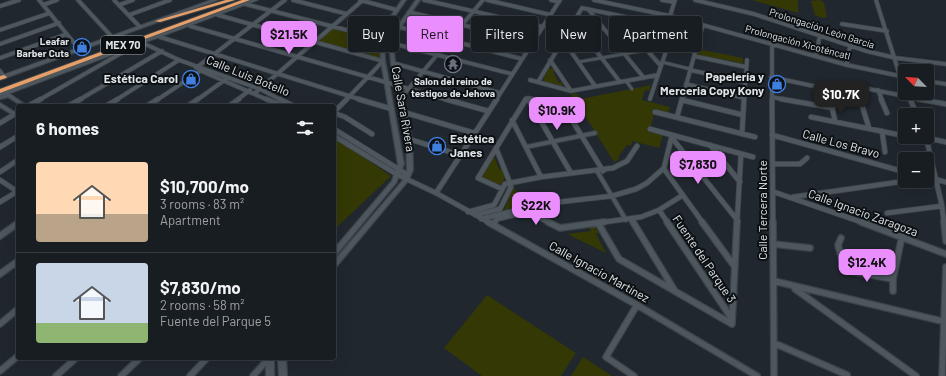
<!DOCTYPE html>
<meta charset="utf-8">
<style>
:root{--surface:#181d22;--page:#252a2f;--text:#f1f3f6;--muted:#9fa2a5;--line:#363b40;--accent:#ea8dfd}
body{margin:0;font-family:Barlow,sans-serif;background:var(--page);color:var(--text);height:100vh;display:flex;flex-direction:column;font-size:15px;white-space:nowrap}
*{box-sizing:border-box;margin:0}
p{font-size:13px;color:var(--muted)}
.icon{flex:none;width:22px;height:22px;fill:none;stroke:currentColor;stroke-width:2;stroke-linecap:round;stroke-linejoin:round}
.map{position:relative;flex:1;overflow:hidden}
.side{position:absolute;left:16px;top:104px;width:320px;height:256px;display:flex;flex-direction:column;background:var(--surface);border-radius:4px;box-shadow:0 4px 16px #0002,0 0 0 1px var(--line)}
.side>*{flex:none}
.guide{position:absolute;left:348px;top:16px;width:380px;height:36px;display:flex;gap:8px}
.needle{width:26px;rotate:294deg}
.controls{position:absolute;left:898px;top:64px;display:grid;gap:8px}
.controls a{display:grid;place-items:center;width:36px;height:36px;border-radius:4px;background:var(--surface);box-shadow:0 4px 16px #0002,0 0 0 1px var(--line);font-size:20px}
.price{position:absolute;translate:-50% -34px;padding:0 9px;border-radius:8px;background:var(--accent);color:#111;font-size:13px;line-height:26px;filter:drop-shadow(0 1px 2px #0008)}
.price::after{content:'';position:absolute;left:50%;top:24px;width:12px;height:9px;margin-left:-6px;background:inherit;clip-path:polygon(0 0,100% 0,50% 100%)}
.price.active{background:#222;color:#fff}
ul{padding:0;list-style:none}
li{display:flex;align-items:center;gap:12px;height:100px;padding:0 20px}
li+li{border-top:1px solid var(--line)}
li span{display:grid;place-items:center;flex:none;width:112px;height:80px;border-radius:4px;color:#555}
li>.icon{margin-inline-start:auto}
span .icon{width:48px;height:48px;fill:#fffc;stroke-width:1}
li b{font-size:17px}
h2{display:flex;justify-content:space-between;align-items:center;height:48px;padding:0 20px;font-size:17px}
.tag{padding:0 14px;border-radius:4px;background:var(--surface);box-shadow:0 4px 16px #0002,0 0 0 1px var(--line);font-size:14px;line-height:36px}
.tag.active{background:var(--accent);color:#111}
.map>svg:first-child{display:block}
</style>
<div class="map">
<svg width="946" height="376" viewBox="0 0 946 376">
<rect width="100%" height="100%" fill="#20272e"/>
<!-- green -->
<path fill="#343804" d="M752,0H798V13Z
M820,0L824,3L827,17L822,18L815,15L811,1Z
M331,28L381,41L383,60L316,42Z
M698,49L743,58V65L737,64V62L696,55Z
M549,68L554,69L555,71L553,72L559,83L562,82L563,85L561,86L544,82L543,80Z
M651,85L649,91L645,90L642,100L670,107L668,114L655,111L650,129L649,132L663,135L659,148L632,141L631,146L627,145L618,157L620,159L614,162L580,108L570,109L566,105L572,94H577L581,99Z
M334,137L391,176L334,230Z
M495,154L496,156H494L499,169H502L505,177L502,184L499,185L481,177Z
M514,187L522,205L504,210Z
M594,226L599,233L596,234L606,253L567,234L591,231L589,227Z
M487,295L576,353L561,376H482L444,348Z
M583,357L612,376H571Z"/>
<g fill="none" stroke-linecap="round" stroke-linejoin="round">
<!-- pedestrian-far1 casing -->
<g stroke="#3c4348" stroke-width="4">
<path id="pedestrian-far1" d="M578,62L647,50
M662,62L690,69
M626,81L632,89"/>
</g>
<!-- pedestrian casing -->
<g stroke="#3c4348" stroke-width="5.5">
<path id="pedestrian" d="M526,147L595,133
M597,171L626,220"/>
</g>
<!-- minor-far2 casing -->
<g stroke="#3c4348" stroke-width="5">
<path id="minor-far2" d="M39,0L79,49
M78,0L112,37
M114,0L140,27
M293,0L347,14
M360,0L397,10
M424,0L543,27
M487,0L551,15
M551,0L559,2
M594,0L670,16L847,65L905,77
M662,0L674,2
M695,0L754,14L866,51L896,58L946,64
M876,0L900,76L905,86
M245,4L374,37L383,31
M43,5L57,0
M119,5L133,0
M0,6L19,0
M588,9L644,78
M409,12L533,42
M129,15L170,0
M218,15L383,61L346,100
M616,15L661,66
M670,16L675,0
M676,18L674,27H679L682,19
M646,21L668,45
M574,22L620,82
M696,23L693,33L699,38L703,25
M842,24L887,31
M190,26L448,100
M399,27L522,59
M0,30L50,13
M160,37L362,100
M370,38L382,41
M563,40L595,86
M143,43L179,60L260,89L281,100
M391,43L512,74
M772,43V100
M0,44L59,23
M694,56L746,67
M816,56L820,34
M0,58L67,34
M550,60L571,91
M393,63L500,93
M847,65L850,45
M196,68L285,0
M199,70L268,100
M690,70L745,82
M0,71L4,77
M771,77L837,91
M530,80L571,91L658,75
M927,81L946,84
M538,82L582,8L674,27L650,99
M686,84L744,98
M844,84L924,100
M856,86L860,100
M878,90L882,100
M255,93L363,0
M908,93L911,100
M772,97L786,100
M528,98L529,100
M400,99L483,0
M39,100L132,47
M79,100L162,51
M116,100L179,60
M157,100L200,71
M197,100L226,79
M237,100L250,90
M496,100L560,0
M525,100L528,98L534,100
M682,100L699,38
M744,100L747,60"/>
</g>
<!-- minor-far1 casing -->
<g stroke="#3c4348" stroke-width="6">
<path id="minor-far1" d="M266,99L283,106
M279,99L294,106
M358,99L392,109
M445,99L488,111
M528,99L571,173
M530,99L564,107L603,171
M772,99L773,223
M781,99L833,108
M860,99L869,128
M881,99L887,113
M910,99L917,115
M918,99L946,104
M682,100L743,115
M831,103L835,121
M28,106L41,99
M68,106L81,99
M106,106L118,99
M147,106L158,99
M188,106L198,99
M229,106L239,99
M334,112L347,99
M403,112L474,133
M655,112L755,137
M334,113L345,117L372,134
M677,117L682,99
M811,117L905,136
M512,120L541,177
M0,123L15,114
M334,129L408,175
M650,129L753,157
M882,131L885,152
M742,134L744,99
M772,135L905,172
M334,136L398,175L436,193L490,223
M908,137L927,141
M926,137L942,206L944,223
M672,138L738,221
M927,138L946,142
M409,139L460,155
M710,145L740,182
M0,147L18,136
M496,148L510,183L541,177L613,168L627,161L637,146
M773,164H800L807,158
M664,169L703,223
M0,172L18,160
M927,177L946,182
M0,180L18,192
M502,189L478,178L526,99
M774,192L864,223
M436,193L497,99
M793,197L899,182L905,176
M0,202L18,191
M520,208L550,223
M659,210L668,223
M468,212L494,205L505,184L510,183L511,187L500,209L475,215
M887,213L942,206
M481,219L541,204L612,196L636,189L647,183L664,168L672,135
M631,219L633,223
M494,223L497,219L527,212
M597,223L641,217L659,210L683,195
M737,223L741,154"/>
</g>
<!-- minor casing -->
<g stroke="#3c4348" stroke-width="8">
<path id="minor" d="M488,222L637,305L757,376
M548,222L560,228L604,222
M633,222L675,291
M667,222L732,319
M702,222L735,267
M773,222L774,376
M861,222L946,254
M944,222L946,241
M598,223L619,259L732,324L737,222
M493,225L495,222
M0,236L18,223
M841,238L838,245L845,270L893,279
M773,244L810,248
M0,274L18,261
M774,281L946,322
M795,289L916,376
M893,291V279L902,236
M0,324L18,309
M774,343L847,375
M0,371L18,356
M56,376L76,358
M121,376L140,358
M190,376L207,358
M253,376L269,358
M634,376L606,357L637,305
M942,376L946,267"/>
</g>
<!-- tertiary casing -->
<g stroke="#3c4348" stroke-width="2.5">
<path id="tertiary" d="M402,0H406L387,27L384,41L385,61L404,164L396,183L336,255L334,256V249L392,181L398,164L381,61L380,41L383,27Z
M416,0H420L401,27L393,43L395,63L412,139L413,170L408,181L336,267L334,268V261L404,179L407,170L406,139L391,63L389,43L397,27Z
M3,92H7L27,106H22L8,97L0,99V97L5,95L3,93Z
M0,103L18,114V118L0,107Z
M266,358H274V376H266Z
M278,358H286L287,376H279Z"/>
</g>
<!-- secondary casing -->
<g stroke="#3c4348" stroke-width="2">
<path id="secondary" d="M211,0H218L0,80V76Z
M252,0H258L0,97V93Z"/>
</g>
<!-- motorway casing -->
<g stroke="#3c4348" stroke-width="2">
<path id="motorway" d="M226,0H235L160,22L155,21Z
M242,0H250L0,93V89Z
M4,75L7,77L6,78L0,80V76Z"/>
</g>
<!-- pedestrian-far1 -->
<use href="#pedestrian-far1" stroke="#4e575e" stroke-width="2.5"/>
<!-- pedestrian -->
<use href="#pedestrian" stroke="#4e575e" stroke-width="3.5"/>
<!-- minor-far2 -->
<use href="#minor-far2" stroke="#4e575e" stroke-width="3.5"/>
<!-- minor-far1 -->
<use href="#minor-far1" stroke="#4e575e" stroke-width="4.5"/>
<!-- minor -->
<use href="#minor" stroke="#4e575e" stroke-width="5.5"/>
<!-- tertiary -->
<use href="#tertiary" fill="#4e575e" fill-rule="evenodd"/>
<!-- secondary -->
<use href="#secondary" fill="#4e575e" fill-rule="evenodd"/>
<!-- motorway -->
<use href="#motorway" fill="#e79f6a" fill-rule="evenodd"/>
</g>
<!-- icons -->
<defs>
<g id="shop-ring" transform="scale(0.9)"><circle r="9.5" fill="#0c1013" stroke="#3f7fe0" stroke-width="1.5"/><path d="M-5-2.5h2.3a2.7 3.5 0 0 1 5.4 0H5L5.5 6h-11ZM-1.5-2.5h3a1.5 2.3 0 0 0-3 0Z" fill="#3f7fe0"/></g>
<g id="temple-ring" transform="scale(0.9)"><circle r="9.5" fill="#0c1013" stroke="#6b7280" stroke-width="1.5"/><path d="M0-6L5-2H3V0L6.5 2.5H4V6H1.5V3h-3V6H-4V2.5H-6.5L-3 0V-2H-5Z" fill="#6b7280"/></g>
</defs>
<g fill-rule="evenodd">
<use href="#shop-ring" x="82" y="47"/>
<use href="#temple-ring" x="453" y="64"/>
<use href="#shop-ring" x="191" y="79"/>
<use href="#shop-ring" x="777" y="84"/>
<use href="#shop-ring" x="437" y="146"/>
</g>
<g text-anchor="middle" stroke-width="4" stroke-linejoin="round" paint-order="stroke">
<!-- far-street labels -->
<g font-size="10" fill="#dfe4e8" stroke="#0c1013">
<text transform="translate(822 28) rotate(18)" y="4">Prolongación León García</text>
<text transform="translate(798 42) rotate(15)" y="4">Prolongación Xicoténcatl</text>
</g>
<!-- far-poi labels -->
<g font-size="10" font-weight="bold" fill="#dfe4e8" stroke="#0c1013" text-anchor="end">
<text x="69" y="45">Leafar<tspan x="69" dy="12">Barber Cuts</tspan></text>
<text x="453" y="85" text-anchor="middle">Salon del reino de<tspan x="453" dy="12">testigos de Jehova</tspan></text>
</g>
<!-- shield labels -->
<rect fill="#0c1013" stroke="#a0a4a8" stroke-width="1" x="101" y="36" width="44" height="18" rx="3"/>
<g font-size="11" font-weight="bold" fill="#dfe4e8">
<text x="123" y="49">MEX 70</text>
</g>
<!-- street labels -->
<g font-size="12" fill="#dfe4e8" stroke="#0c1013">
<text transform="translate(248 76) rotate(22)" y="4">Calle Luis Botello</text>
<text transform="translate(403 109) rotate(80)" y="4">Calle Sara Rivera</text>
<text transform="translate(841 144) rotate(15)" y="4">Calle Los Bravo</text>
<text transform="translate(763 210) rotate(-90)" y="4">Calle Tercera Norte</text>
<text transform="translate(863 213) rotate(20)" y="4">Calle Ignacio Zaragoza</text>
<text transform="translate(704 259) rotate(56)" y="4">Fuente del Parque 3</text>
<text transform="translate(599 272) rotate(29)" y="4">Calle Ignacio Martínez</text>
</g>
<!-- poi labels -->
<g font-size="12" font-weight="bold" fill="#dfe4e8" stroke="#0c1013" text-anchor="end">
<text x="764" y="81">Papelería y<tspan x="764" dy="14">Merceria Copy Kony</tspan></text>
<text x="178" y="83">Estética Carol</text>
<text x="450" y="143" text-anchor="start">Estética<tspan x="450" dy="14">Janes</tspan></text>
</g>
</g>
</svg>
<div class="controls">
<a><svg class="needle" viewBox="-14 -14 28 28"><path d="M0-13l5 13h-10z" fill="#e53935"/><path d="M0 13l5-13h-10z" fill="#9fa2a5"/></svg></a>
<a>+</a>
<a>−</a>
</div>
<b class="price" style="left:289px;top:55px">$21.5K</b>
<b class="price active" style="left:841px;top:115px">$10.7K</b>
<b class="price" style="left:557px;top:131px">$10.9K</b>
<b class="price" style="left:698px;top:185px">$7,830</b>
<b class="price" style="left:536px;top:226px">$22K</b>
<b class="price" style="left:867px;top:283px">$12.4K</b>
<div class="guide">
<a class="tag">Buy</a>
<a class="tag active">Rent</a>
<a class="tag">Filters</a>
<a class="tag">New</a>
<a class="tag">Apartment</a>
</div>
<section class="side">
<h2>6 homes<svg class="icon" aria-label="filters" viewBox="0 0 24 24"><path d="M4 7h16M4 17h16"/><circle cx="9" cy="7" r="2"/><circle cx="15" cy="17" r="2"/></svg></h2>
<ul>
<li><span style="background:linear-gradient(#ffd9b3 65%,#b9a48a 0)"><svg class="icon" aria-label="home" viewBox="0 0 24 24"><path d="M3 11l9-7 9 7M6 9v11h12V9"/></svg></span><div><b>$10,700/mo</b><p>3 rooms · 83 m²</p><p>Apartment</p></div></li>
<li><span style="background:linear-gradient(#c9d6e8 75%,#8fb573 0)"><svg class="icon" aria-label="home" viewBox="0 0 24 24"><path d="M3 11l9-7 9 7M6 9v11h12V9"/></svg></span><div><b>$7,830/mo</b><p>2 rooms · 58 m²</p><p>Fuente del Parque 5</p></div></li>
</ul>
</section>
</div>
